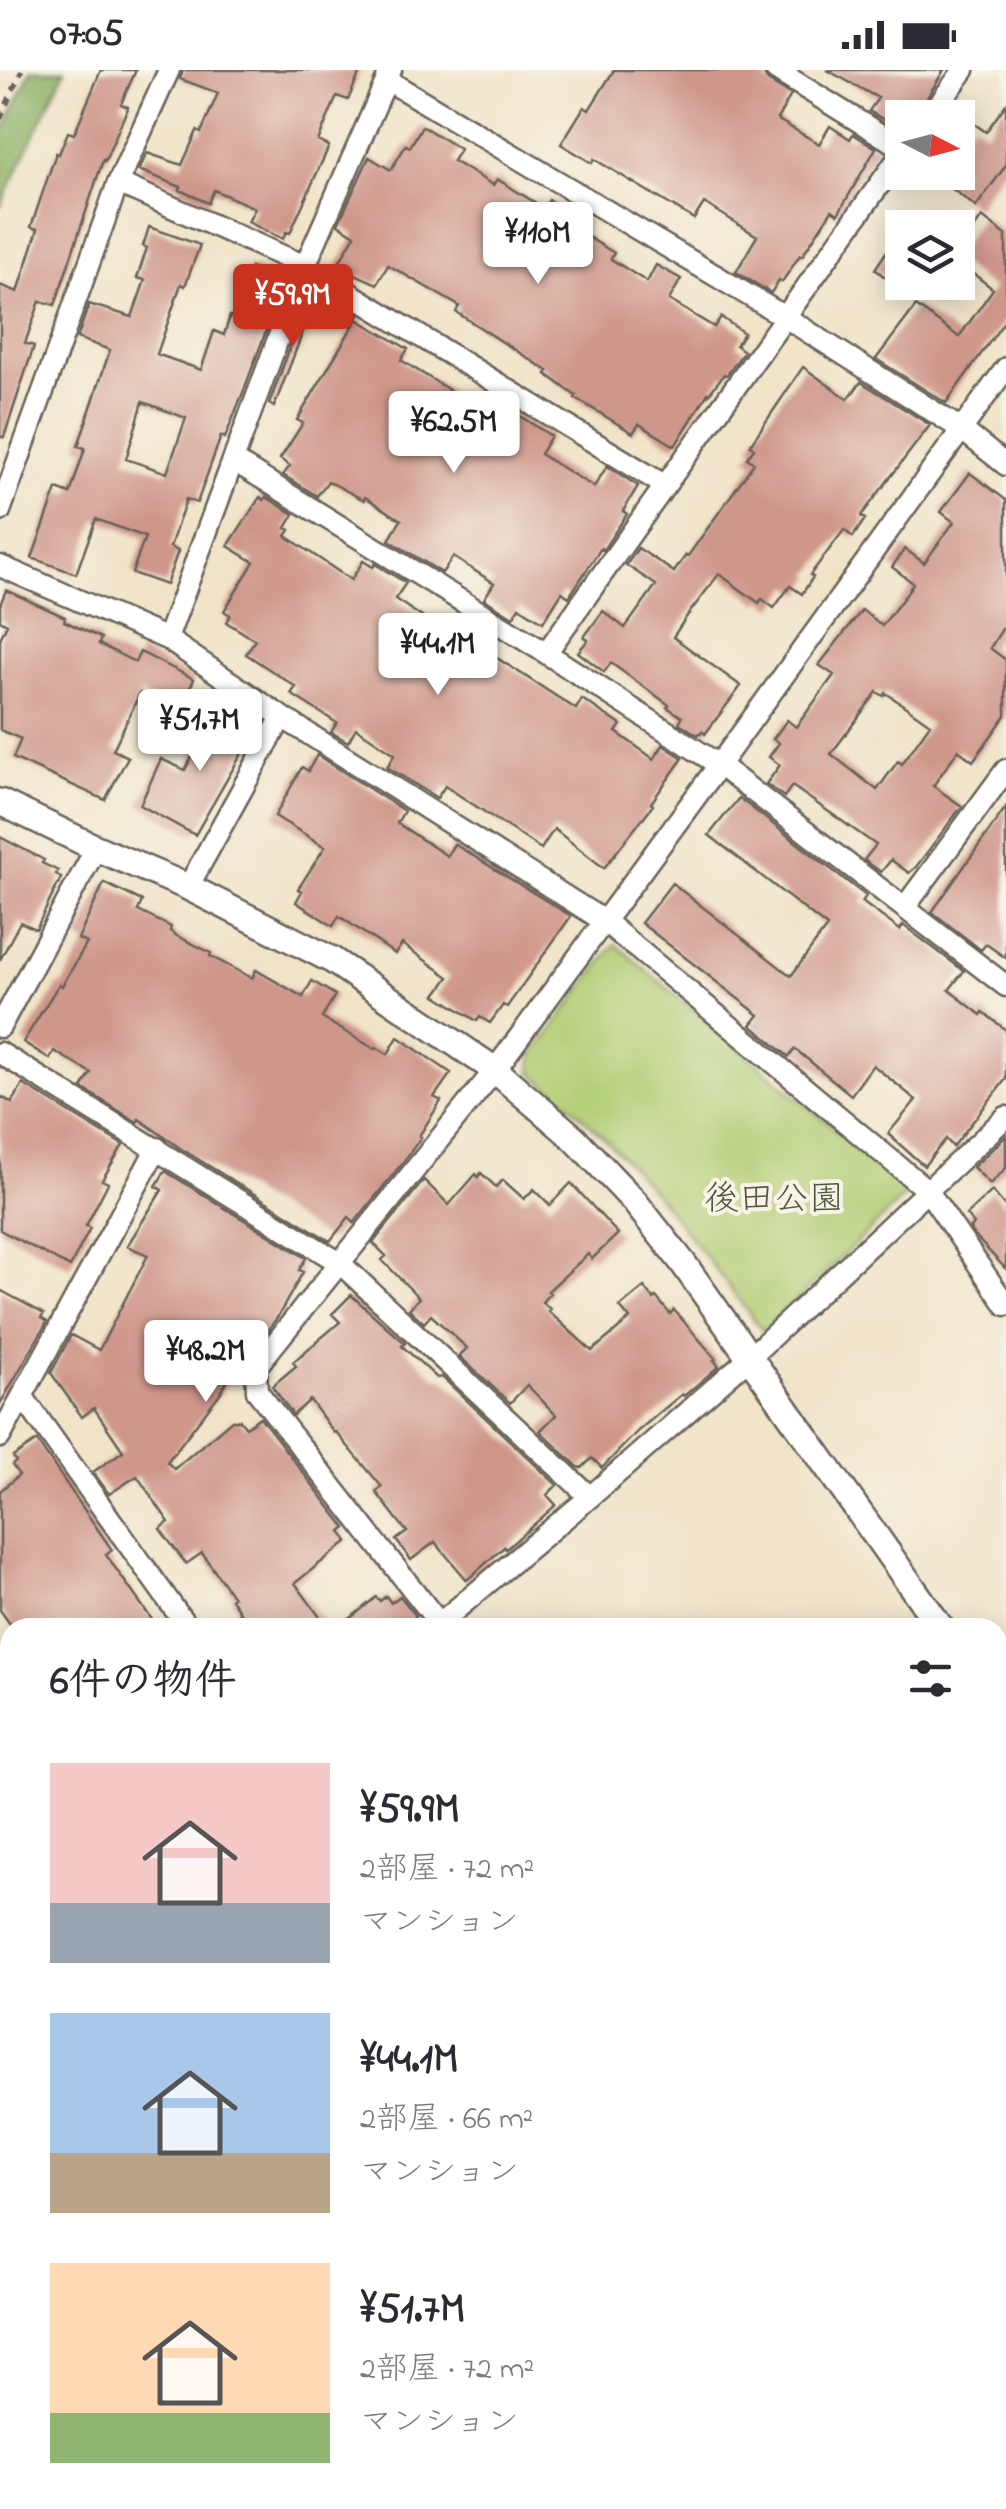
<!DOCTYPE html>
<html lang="ja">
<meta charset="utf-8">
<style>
:root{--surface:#fff;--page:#f7f7f7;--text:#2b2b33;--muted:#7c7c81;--accent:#c8321e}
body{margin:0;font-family:"Indie Flower","Klee One",sans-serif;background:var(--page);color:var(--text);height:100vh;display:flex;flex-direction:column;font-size:38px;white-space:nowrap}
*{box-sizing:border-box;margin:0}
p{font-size:32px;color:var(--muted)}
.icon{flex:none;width:55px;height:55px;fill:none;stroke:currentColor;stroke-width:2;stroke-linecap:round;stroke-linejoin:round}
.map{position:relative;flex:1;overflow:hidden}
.details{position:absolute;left:0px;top:1548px;width:1008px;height:892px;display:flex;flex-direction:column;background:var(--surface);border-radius:30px 30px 0 0;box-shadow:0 5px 25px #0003}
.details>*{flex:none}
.needle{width:65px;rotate:96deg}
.controls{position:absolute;left:885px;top:30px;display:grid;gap:20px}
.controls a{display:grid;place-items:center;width:90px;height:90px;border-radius:0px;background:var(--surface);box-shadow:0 5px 25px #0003;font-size:50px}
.price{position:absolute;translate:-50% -85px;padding:0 22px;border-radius:10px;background:#fff;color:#222;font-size:32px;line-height:65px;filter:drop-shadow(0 2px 5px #0008)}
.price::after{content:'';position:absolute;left:50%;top:60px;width:30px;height:22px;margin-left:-15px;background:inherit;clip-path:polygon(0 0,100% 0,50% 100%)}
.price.current{background:var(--accent);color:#fff}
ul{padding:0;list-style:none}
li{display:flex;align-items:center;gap:30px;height:250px;padding:0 50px}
li span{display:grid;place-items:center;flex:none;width:280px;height:200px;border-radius:0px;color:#555}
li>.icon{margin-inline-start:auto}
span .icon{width:120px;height:120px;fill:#fffc;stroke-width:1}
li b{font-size:42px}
h2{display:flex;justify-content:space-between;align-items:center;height:120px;padding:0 50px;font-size:42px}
.status{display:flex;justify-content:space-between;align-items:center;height:70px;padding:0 50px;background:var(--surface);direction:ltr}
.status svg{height:28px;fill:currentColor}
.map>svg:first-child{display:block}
</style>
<div class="status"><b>07:05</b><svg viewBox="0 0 49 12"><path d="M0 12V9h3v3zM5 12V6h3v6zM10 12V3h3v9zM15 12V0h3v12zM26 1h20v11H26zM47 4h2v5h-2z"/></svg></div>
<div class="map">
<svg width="1006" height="2439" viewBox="0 0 1006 2439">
<rect width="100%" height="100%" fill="#f7f3e8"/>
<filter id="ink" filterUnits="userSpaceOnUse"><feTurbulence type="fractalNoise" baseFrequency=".01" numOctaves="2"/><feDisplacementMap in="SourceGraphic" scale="20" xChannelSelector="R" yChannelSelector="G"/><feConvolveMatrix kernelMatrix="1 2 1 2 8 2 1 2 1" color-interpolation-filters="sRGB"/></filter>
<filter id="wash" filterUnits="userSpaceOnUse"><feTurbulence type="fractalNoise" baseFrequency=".0048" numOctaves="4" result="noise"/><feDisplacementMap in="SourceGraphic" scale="40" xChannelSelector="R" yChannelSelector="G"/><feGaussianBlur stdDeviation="2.25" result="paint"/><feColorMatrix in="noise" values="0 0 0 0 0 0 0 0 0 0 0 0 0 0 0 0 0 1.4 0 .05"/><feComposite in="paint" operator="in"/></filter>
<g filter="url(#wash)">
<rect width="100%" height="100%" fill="#f1e4c9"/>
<!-- green -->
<path fill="#b2cd73" stroke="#677448" stroke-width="2.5" d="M615,874L902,1115L904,1127L763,1262C707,1188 652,1113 585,1049C568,1033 550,1018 532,1003V987Z"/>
<!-- forest -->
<path fill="#8db065" stroke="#546640" stroke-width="2.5" d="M31,0H65L0,137V68Z"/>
<g id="blocks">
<!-- building -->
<path fill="#cf968a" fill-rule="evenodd" d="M101,0H136L121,34L128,37L105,91L103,90L55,235L40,231L25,273L34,276L4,367H0V215L18,222L38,159L31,157L56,83L59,84L68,62L74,64Z
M183,0H361L348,30L337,26L318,71L329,76L290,163L286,162L283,169L248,152L255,138L214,120L208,133L180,120L181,117L139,100L147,83L182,95L197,61L201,63L218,23L180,9Z
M614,0H762L768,11L791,25L777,49L819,74L830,56L850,69L853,64L876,78L838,144L832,140L802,186L800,185L782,212L779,210L771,223L736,202L757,166L704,133L694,149L594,89L592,93L561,74L584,37L589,40Z
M827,0H944L915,48H902L898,58L869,41L878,28Z
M1006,34V95L976,137L930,102H964L958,98V74L973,53L986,62Z
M422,56L460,79L453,91L493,115L497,109L544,138L549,130L570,144L565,153L614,183L611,189L647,212L656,195L681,209L669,230L714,257L721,247L744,263L736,275L744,281L727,305L724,304L709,324L708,323L675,376L639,354L633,363L575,328L576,326L546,304L548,301L456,242L459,236L388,195L377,214L337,196L355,165L338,154L369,87L391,100L406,75L410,77Z
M982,147L1006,165V249L946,333L876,289L916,236L959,267L993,219L958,192V182Z
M149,157L200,175L185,216L181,214L157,284L162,286L201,300L214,261L224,265L230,246L235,248L251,198L275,208L274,212L283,215L244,320L225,368L221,366L197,433L186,429L170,477L178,481L166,515L132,503L145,467L96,449L76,504L32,488L57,419L70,424L85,378L78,376L110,280L77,268L89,234L132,247L145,210L137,208L147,178L143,176ZM143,332L186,348L167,403L126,389Z
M902,158V221L875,199Z
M322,223L359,245L352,256L312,240Z
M309,226L316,228L274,337L269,334Z
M357,249L408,279L401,290L449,320L447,322L487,346L496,331L551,366L540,384L594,417L607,396L638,416L623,441L627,444L603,480L601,478L569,527L562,522L543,552L519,537L513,547L484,529L494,513L453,487L442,503L389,470L401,450L365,427L364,430L328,411L317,426L283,405L290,396L280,389L303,353L297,350Z
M803,297L848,329L861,312L930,355L861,446L865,449L853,467L844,460L810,505L813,507L802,524L790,516L774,538L762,529L759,533L719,504L687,546L673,567L741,616L705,664L702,661L698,665L679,653L682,647L667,637L669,635L611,593L604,602L578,582L588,570L584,567L603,541L625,558L656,515L626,495L638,478L674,502L686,485L688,486L754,393L747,388L754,378L750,375Z
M970,403L1006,430V553L990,578L1006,590V645L973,691L958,680L933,716L962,736L916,797L909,803L891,790L881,802L864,790L876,775L792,716L784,727L766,714L780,695L769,687L779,673L773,669L787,650L796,657L834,605L819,595L862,540L882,556L907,523L913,513L892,497L905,479L924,493L954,452L941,442ZM877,622L884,626L886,623L930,654L902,694L898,691L877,720L831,684Z
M260,427L264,430L266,427L294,444L286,458L290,460L286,466L351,510L363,491L373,497L375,494L406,513L395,529L431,553L435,548L576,639L582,629L621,655L616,662L654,689L663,675L683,688L651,733L653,735L604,798L554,759L541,779L445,716L437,728L387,697L395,684L356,658L348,672L331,662L337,653L291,624L296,617L246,584L255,570L226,552L230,545L224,541L254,492L228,476Z
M6,520L65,547L64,551L101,568L99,574L135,592L140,582L194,609L178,642L140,623L113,680L128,687L105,730L13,688L21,669L0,660V569L7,554L0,550V535Z
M233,633L261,650L195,765L140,735L161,689L185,700L199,674L207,678Z
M317,685L404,741L397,753L447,786L454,774L571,846L507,937L503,935L490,953L480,947L477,951L436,925L449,907L402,874L395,884L339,846L333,856L296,832L302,821L298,819L325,777L275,746L302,697L308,701Z
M739,728L866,826L862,832L900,860L903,855L964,901L949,920L981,945L983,942L1006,960V1009L953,1077L946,1069L924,1096L888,1064L916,1030L873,995L851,1025L795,979L789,987L751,955L759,945L641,853L672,813L791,906L827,857L709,765Z
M1006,737V888L986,874L981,880L932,842Z
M0,767L44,790L42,793L58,801L56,804L61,808L36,859L20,852L0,890Z
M104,813L142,831L138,841L171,857L170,861L177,866L211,883L210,886L252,908L256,900L303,927L312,911L335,925L322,948L375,979L376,977L388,984L398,967L451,1003L434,1027L441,1031L419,1066L421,1067L404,1091L354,1153L349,1147L330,1171L180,1078L139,1049L137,1052L82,1018L91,1003L54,981L50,989L23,972L59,914L62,916L87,873L78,869Z
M23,1014L123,1075L102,1110L108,1113L86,1156L90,1158L70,1197L0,1160V1026L12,1033Z
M1006,1066V1098L990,1114L973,1097Z
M165,1101L306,1188L299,1200L303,1202L277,1248L261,1269L251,1267L221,1322L167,1392L174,1399L232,1350H240L246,1357L260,1347L346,1458L341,1462L348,1471L295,1513L328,1558H217L240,1542L231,1529L233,1527L202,1483L186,1494L160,1459L169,1452L137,1406L109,1424L93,1402L123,1381L94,1338L82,1347L51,1303L71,1265L99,1280L148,1185L127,1176L162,1120L156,1116Z
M481,1103L496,1117L503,1110L524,1129L534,1119L550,1135L571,1113L618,1164L592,1189L588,1184L548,1221L550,1223L542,1232L550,1239L548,1241L592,1281L630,1249L620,1237L644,1217L654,1229L656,1227L670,1244L674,1240L716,1289L714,1290L719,1296L684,1326L682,1324L639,1360L602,1398L592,1388L582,1398L578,1397L540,1361L556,1345L527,1315L510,1333L459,1286L467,1278L431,1245L424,1253L409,1239L419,1228L382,1190L386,1186L373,1173L424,1110L449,1135L476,1104L478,1107Z
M992,1121L1006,1137V1199L974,1165L970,1158L974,1154L966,1145Z
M0,1220L44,1244L41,1248L47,1252L0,1334Z
M351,1225L405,1273L402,1276L437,1308L442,1307L557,1415L547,1425L556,1435L506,1479L504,1477L467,1510L435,1472L411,1490L396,1470L407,1462L376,1422L382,1417L336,1362L334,1363L310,1330L293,1345L272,1316L296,1296L293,1292L340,1252L332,1244Z
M37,1371L112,1480L106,1485L158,1558H13L0,1540V1421L19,1405L12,1395L16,1392L13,1387Z
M386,1526L391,1533L400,1526L416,1546L401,1558H339L376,1527L380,1531Z"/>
</g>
</g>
<g filter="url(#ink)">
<use href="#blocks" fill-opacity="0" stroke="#676259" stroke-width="2.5"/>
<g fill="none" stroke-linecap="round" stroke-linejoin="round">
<!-- service casing -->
<g stroke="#676259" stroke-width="15">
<path id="service" d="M998,2175L1006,2201
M998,2385L1006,2381
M489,2439L506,2430
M872,2439L890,2430"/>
</g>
<!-- minor casing -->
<g stroke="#676259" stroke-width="25">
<path id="minor" d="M776,0L902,78
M387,10L785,247L961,359L1006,395
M929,48L964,0
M118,113L305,196L664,415
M234,391L546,583L719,695L1006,916
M0,441L118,113L169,0
M0,496L167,569L282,647L604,851L928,1121L1006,1235
M167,569L305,196L391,0
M546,583L902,83
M188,817L282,647
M905,837L1006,700
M0,957L96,778
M0,983L340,1193L590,1427
M23,1327L188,1558
M0,1367L157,1078
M439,1553L257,1321L256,1297L495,1000L719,695L1006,298
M434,1558L590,1427L750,1287L1006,1047
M0,1619L10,1633
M0,1928L10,1941
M998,2061L1006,2057
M0,2230L10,2244
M0,2379L10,2374
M148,2430L154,2439
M291,2439L308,2430"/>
</g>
<!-- tertiary casing -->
<g stroke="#676259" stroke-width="30">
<path id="tertiary" d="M0,732L96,778L188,817L332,890L495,1000L575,1069L634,1131L683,1193L941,1558
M998,1668L1006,1687"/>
</g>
<!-- path -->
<path stroke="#676259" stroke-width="5" stroke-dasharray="8 8" stroke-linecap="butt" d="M0,49L22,0"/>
<!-- service -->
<use href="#service" stroke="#fff" stroke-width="10"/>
<!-- minor -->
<use href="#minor" stroke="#fff" stroke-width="20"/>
<!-- tertiary -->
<use href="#tertiary" stroke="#fff" stroke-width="25"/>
</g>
</g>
<g text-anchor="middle" stroke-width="8" stroke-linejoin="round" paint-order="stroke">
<!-- park labels -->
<g font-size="35" fill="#505a3a" stroke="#f7f3e8">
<text x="774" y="1139">後田公園</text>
</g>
</g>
</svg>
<div class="controls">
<a><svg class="needle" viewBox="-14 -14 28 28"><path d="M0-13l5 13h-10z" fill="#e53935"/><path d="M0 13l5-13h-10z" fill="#7c7c81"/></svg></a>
<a><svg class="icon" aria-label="layers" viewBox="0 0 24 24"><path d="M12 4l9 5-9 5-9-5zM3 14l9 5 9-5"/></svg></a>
</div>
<b class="price" style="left:538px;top:217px">¥110M</b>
<b class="price current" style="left:293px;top:279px">¥59.9M</b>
<b class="price" style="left:454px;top:406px">¥62.5M</b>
<b class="price" style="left:438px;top:628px">¥44.1M</b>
<b class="price" style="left:200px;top:704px">¥51.7M</b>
<b class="price" style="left:206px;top:1335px">¥48.2M</b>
<section class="details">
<h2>6件の物件<svg class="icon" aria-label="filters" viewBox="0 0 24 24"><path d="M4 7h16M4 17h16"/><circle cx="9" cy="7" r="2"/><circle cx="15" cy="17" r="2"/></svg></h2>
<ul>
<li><span style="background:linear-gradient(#f6c9c9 70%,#9aa5b1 0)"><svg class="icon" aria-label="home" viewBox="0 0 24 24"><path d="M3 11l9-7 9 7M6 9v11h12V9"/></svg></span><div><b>¥59.9M</b><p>2部屋 · 72 m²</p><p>マンション</p></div></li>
<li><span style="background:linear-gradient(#a9c7e8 70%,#b9a48a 0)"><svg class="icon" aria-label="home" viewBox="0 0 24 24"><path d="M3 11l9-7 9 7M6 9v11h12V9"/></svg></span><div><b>¥44.1M</b><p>2部屋 · 66 m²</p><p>マンション</p></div></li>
<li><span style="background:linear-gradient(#ffd9b3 75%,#8fb573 0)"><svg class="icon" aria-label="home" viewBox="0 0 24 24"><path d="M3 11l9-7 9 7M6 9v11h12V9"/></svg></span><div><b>¥51.7M</b><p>2部屋 · 72 m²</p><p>マンション</p></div></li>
</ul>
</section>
</div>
